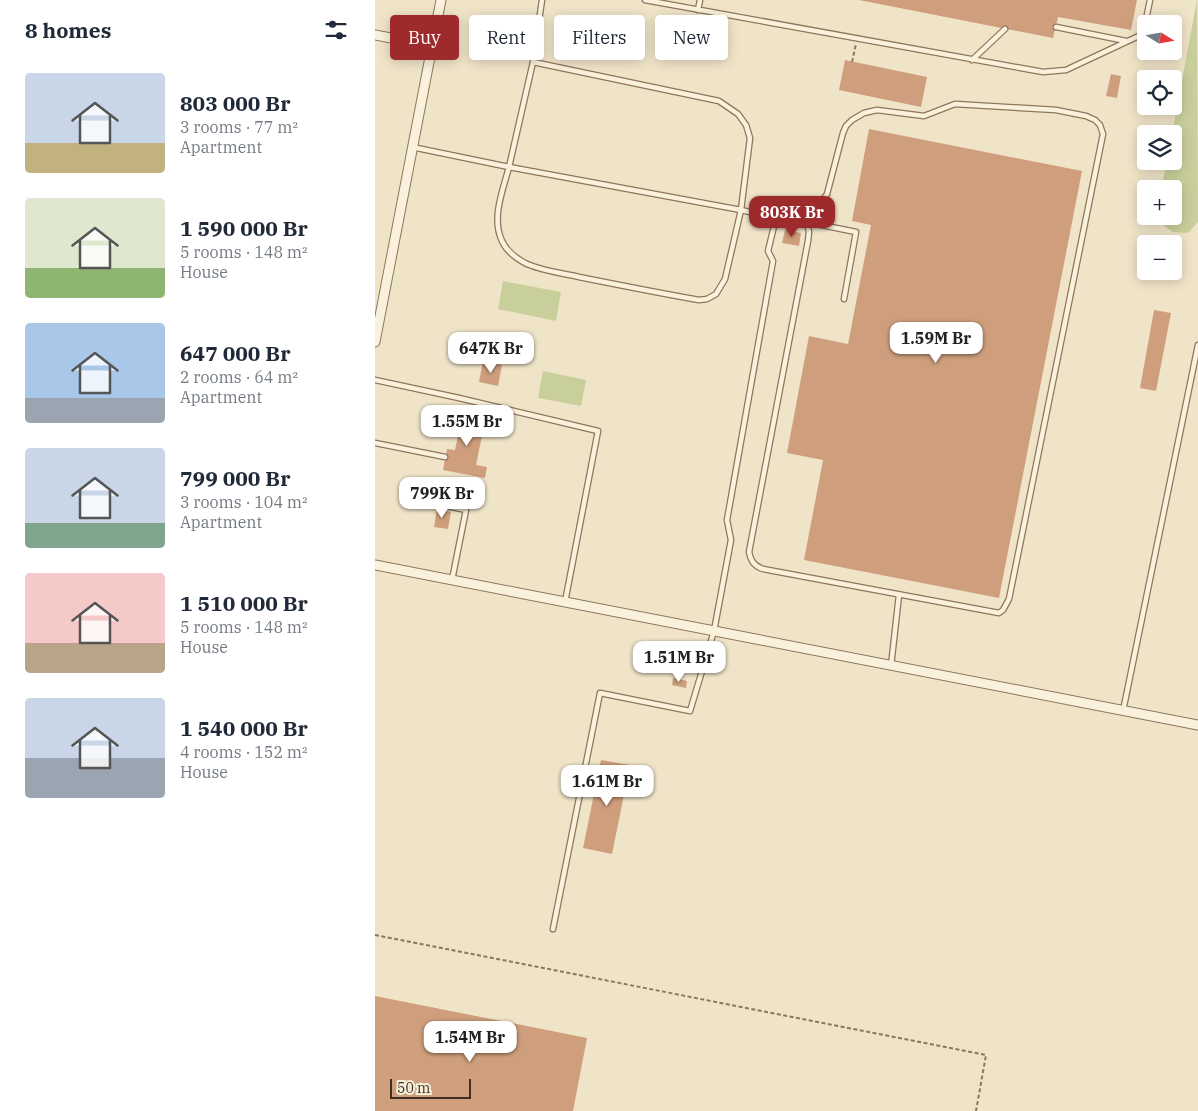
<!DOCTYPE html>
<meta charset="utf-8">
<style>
:root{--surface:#fff;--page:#f6f6f7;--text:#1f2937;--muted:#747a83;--accent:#9e2a2b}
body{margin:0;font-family:"IBM Plex Serif",serif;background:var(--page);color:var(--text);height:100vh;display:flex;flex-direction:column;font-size:19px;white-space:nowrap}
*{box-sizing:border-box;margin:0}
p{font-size:16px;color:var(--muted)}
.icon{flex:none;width:28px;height:28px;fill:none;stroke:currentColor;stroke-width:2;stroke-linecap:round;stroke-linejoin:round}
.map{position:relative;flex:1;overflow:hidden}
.panel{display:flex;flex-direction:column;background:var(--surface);width:375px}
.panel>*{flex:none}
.banner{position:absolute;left:15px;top:15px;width:475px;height:45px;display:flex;gap:10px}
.needle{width:32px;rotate:101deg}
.tools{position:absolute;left:762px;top:15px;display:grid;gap:10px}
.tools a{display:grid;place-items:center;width:45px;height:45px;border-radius:5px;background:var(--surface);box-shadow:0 2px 12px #0003;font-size:25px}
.scale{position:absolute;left:15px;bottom:12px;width:81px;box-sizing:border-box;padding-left:5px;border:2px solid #3d2e20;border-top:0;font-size:14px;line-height:18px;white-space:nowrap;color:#3d2e20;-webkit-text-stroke:4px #f7eed8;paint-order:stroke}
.price{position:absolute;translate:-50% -42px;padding:0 11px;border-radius:10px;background:#fff;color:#222;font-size:16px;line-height:32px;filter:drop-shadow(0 1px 2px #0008)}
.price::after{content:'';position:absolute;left:50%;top:30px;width:15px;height:11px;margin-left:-8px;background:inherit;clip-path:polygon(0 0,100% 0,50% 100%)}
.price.current{background:var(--accent);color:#fff}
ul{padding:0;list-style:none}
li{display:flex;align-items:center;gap:15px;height:125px;padding:0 25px}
li span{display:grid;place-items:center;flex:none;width:140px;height:100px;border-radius:5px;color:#555}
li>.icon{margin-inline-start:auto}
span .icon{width:60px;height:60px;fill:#fffc;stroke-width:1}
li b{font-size:21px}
h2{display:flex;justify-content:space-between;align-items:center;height:60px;padding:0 25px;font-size:21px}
.tag{padding:0 18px;border-radius:5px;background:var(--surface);box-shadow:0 2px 12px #0003;font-size:18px;line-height:45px}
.tag.current{background:var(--accent);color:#fff}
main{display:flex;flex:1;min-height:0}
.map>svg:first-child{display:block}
</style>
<main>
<section class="panel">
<h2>8 homes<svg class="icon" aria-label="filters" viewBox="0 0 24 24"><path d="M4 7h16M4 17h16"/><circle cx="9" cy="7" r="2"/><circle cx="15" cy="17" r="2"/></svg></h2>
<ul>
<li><span style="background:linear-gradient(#c9d6e8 70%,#c2b280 0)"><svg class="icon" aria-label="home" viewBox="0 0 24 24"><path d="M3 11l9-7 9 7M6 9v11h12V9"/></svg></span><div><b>803 000 Br</b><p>3 rooms · 77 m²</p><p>Apartment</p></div></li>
<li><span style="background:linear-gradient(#dfe7d0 70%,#8fb573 0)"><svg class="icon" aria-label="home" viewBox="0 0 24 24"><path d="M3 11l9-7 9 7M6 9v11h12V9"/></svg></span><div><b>1 590 000 Br</b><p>5 rooms · 148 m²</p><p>House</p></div></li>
<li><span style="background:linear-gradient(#a9c7e8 75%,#9aa5b1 0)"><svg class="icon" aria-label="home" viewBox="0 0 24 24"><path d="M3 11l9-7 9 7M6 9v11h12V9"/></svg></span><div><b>647 000 Br</b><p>2 rooms · 64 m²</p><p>Apartment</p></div></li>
<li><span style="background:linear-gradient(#c9d6e8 75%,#7fa58c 0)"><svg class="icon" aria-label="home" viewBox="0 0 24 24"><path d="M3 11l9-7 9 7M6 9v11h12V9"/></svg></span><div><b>799 000 Br</b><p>3 rooms · 104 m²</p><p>Apartment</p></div></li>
<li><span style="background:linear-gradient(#f6c9c9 70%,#b9a48a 0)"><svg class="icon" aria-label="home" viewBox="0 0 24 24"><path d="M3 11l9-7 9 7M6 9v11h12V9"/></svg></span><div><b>1 510 000 Br</b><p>5 rooms · 148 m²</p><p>House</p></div></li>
<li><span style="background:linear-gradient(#c9d6e8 60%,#9aa5b1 0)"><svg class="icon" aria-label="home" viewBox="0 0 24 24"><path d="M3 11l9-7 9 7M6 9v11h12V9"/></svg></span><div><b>1 540 000 Br</b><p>4 rooms · 152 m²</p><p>House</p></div></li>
</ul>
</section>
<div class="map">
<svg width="823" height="1111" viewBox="0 0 823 1111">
<rect width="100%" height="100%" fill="#f0e4c8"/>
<!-- green -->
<path fill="#c9cf9b" d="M822,0L823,222L813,233L798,232L781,220V216H799V189H786L792,161H799V134H797Z
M128,281L186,292L181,321L123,309Z
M168,371L211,380L206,406L163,398Z"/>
<!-- building -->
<path fill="#cf9f7d" d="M484,0H762L756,30L683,17L678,38Z
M470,60L552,77L546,107L464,90Z
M736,74L746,76L742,98L731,96Z
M494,129L707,171L624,598L429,560L448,460L412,453L434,336L473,344L496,225L477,221Z
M410,230L426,233L424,246L407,243Z
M779,310L796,313L781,391L765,388Z
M108,361L127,365L123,386L104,382Z
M88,411L111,416L101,465L112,467L110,478L68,470L72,449L80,450Z
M62,509L76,512L73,529L59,527Z
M298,678L312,681L311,688L297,685Z
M226,760L255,765L237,854L208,848Z
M0,996L212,1038L198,1111H0Z"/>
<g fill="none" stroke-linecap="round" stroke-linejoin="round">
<!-- lane casing -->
<g stroke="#8d765c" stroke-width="7">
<path id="lane" d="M270,0L668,72L691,70L768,34L775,0
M323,10L325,0
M681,27L751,41
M597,60L630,29
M158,62L344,101L363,114L371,125L375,138L366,210L350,279L341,294L332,299L324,300C284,293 244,285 204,277C187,273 168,271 152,264C142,259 132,252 127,241C116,218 128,190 134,167L366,210L401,218H412L481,232L469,299
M580,104L681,110L711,116L720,120L725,125L728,134L634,599L628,610L624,613L388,569C379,566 376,561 374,552L433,241L434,232L432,223L452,194L468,133L471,126L477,120L489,113L502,110L549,116Z
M37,147L134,167L158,62L167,0
M0,380L84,398L223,431L190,602
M0,443L70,457
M67,505L91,510L77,580
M516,666L524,595
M748,711L823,345
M178,929L225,693L315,711L339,631L356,540L352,520L398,261L393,251L401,218"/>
</g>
<!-- street casing -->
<g stroke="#8d765c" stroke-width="11">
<path id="street" d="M0,35L57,46
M0,342L66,0
M0,565L823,725"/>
</g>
<!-- path -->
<path stroke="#8d765c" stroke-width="2" stroke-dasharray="4 2.5" stroke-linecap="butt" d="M477,62L481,44
M0,935L611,1055L601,1111"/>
<!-- lane -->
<use href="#lane" stroke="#faf1dc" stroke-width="4.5"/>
<!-- street -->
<use href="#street" stroke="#faf1dc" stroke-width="9"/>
</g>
</svg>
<div class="tools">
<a><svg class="needle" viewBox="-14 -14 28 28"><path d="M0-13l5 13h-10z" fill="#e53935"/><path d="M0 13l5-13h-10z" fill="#747a83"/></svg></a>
<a><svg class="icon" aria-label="locate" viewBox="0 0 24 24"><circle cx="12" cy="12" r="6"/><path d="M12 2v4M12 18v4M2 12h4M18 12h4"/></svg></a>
<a><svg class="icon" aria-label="layers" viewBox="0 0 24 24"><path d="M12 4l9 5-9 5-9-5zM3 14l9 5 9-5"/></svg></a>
<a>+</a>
<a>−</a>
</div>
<div class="scale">50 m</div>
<b class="price current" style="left:417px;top:238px">803K Br</b>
<b class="price" style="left:561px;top:364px">1.59M Br</b>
<b class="price" style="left:116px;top:374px">647K Br</b>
<b class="price" style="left:92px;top:447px">1.55M Br</b>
<b class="price" style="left:67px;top:519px">799K Br</b>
<b class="price" style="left:304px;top:683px">1.51M Br</b>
<b class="price" style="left:232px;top:807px">1.61M Br</b>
<b class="price" style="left:95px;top:1063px">1.54M Br</b>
<div class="banner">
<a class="tag current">Buy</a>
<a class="tag">Rent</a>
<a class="tag">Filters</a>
<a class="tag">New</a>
</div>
</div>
</main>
